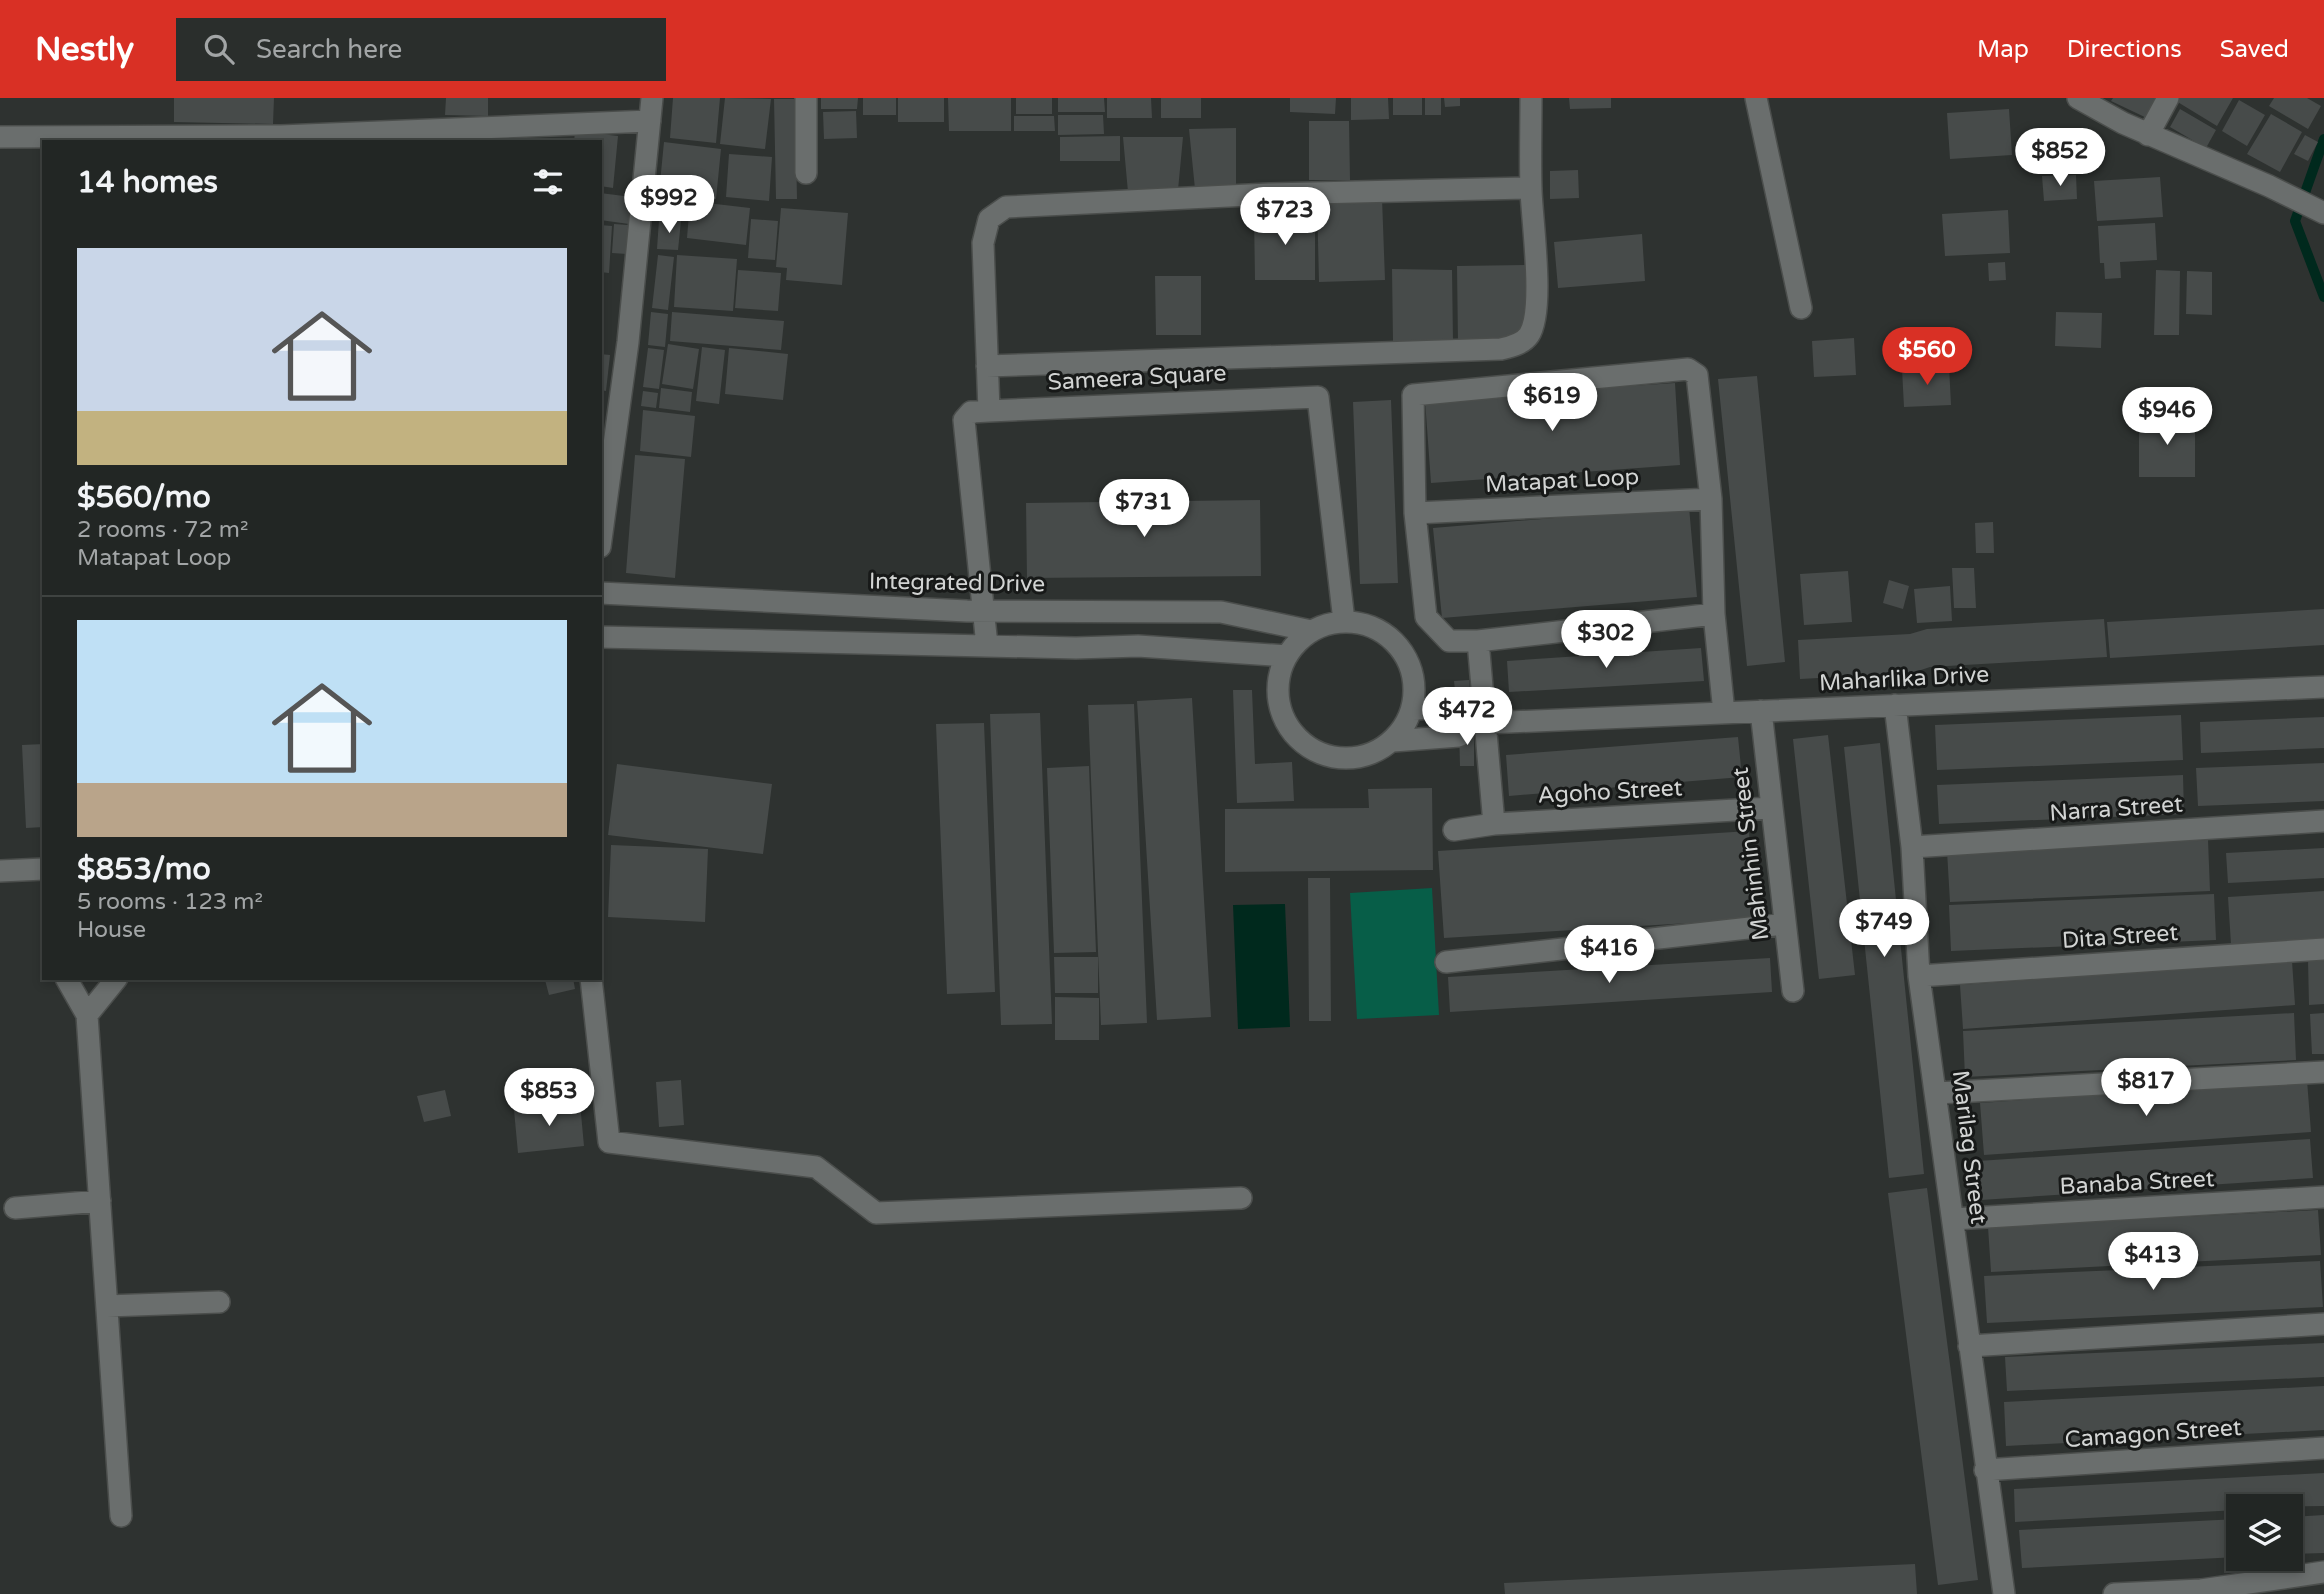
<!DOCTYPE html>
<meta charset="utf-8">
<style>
:root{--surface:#222624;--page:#2a2e2c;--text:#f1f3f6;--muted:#a2a5a6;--line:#3f4341;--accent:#d93025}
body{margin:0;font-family:"Varela Round",sans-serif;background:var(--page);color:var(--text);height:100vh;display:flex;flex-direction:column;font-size:26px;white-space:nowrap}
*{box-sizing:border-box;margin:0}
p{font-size:23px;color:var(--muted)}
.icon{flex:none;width:38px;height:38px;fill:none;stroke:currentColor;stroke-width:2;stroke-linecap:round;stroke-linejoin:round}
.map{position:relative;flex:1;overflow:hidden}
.sheet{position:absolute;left:42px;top:42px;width:560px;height:840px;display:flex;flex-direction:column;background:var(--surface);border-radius:0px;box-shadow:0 4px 10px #0003,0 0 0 2px var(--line)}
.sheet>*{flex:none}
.buttons{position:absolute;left:2226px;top:1396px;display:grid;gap:14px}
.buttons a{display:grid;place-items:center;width:77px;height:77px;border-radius:0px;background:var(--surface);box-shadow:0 4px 10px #0003,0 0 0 2px var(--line);font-size:35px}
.price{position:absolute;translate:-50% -60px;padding:0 16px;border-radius:24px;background:#fff;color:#222;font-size:23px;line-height:46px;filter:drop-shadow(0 2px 4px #0008)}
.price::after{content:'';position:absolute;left:50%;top:42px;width:21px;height:16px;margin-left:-10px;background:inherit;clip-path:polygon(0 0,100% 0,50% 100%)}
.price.current{background:var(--accent);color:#fff}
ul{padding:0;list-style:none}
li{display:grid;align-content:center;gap:14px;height:371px;padding:0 35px}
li+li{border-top:2px solid var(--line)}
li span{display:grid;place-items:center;height:217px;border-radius:0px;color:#555}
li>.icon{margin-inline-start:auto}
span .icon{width:126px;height:126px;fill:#fffc;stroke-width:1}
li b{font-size:30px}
h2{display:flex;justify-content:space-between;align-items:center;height:84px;padding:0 35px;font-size:30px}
header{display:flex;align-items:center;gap:42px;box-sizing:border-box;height:98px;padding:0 35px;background:var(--accent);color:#fff}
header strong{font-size:33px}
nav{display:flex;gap:38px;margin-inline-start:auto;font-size:24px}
.search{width:490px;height:63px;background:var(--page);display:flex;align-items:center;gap:18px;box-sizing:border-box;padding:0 24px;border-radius:0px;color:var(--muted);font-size:26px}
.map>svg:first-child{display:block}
</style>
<header>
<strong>Nestly</strong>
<div class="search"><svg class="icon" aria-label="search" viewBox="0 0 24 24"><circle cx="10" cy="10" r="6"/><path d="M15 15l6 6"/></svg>Search here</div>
<nav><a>Map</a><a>Directions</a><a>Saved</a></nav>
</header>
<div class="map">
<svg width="2324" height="1496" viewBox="0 0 2324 1496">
<rect width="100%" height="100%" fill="#2e3230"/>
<!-- green -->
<path fill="#075e48" d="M1432,790L1439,917L1357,921L1350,795Z"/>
<!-- water -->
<path fill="#00291d" d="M1285,806L1290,929L1238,931L1233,807Z"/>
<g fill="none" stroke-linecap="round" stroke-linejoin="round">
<!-- stream -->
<path stroke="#00291d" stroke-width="10" d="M2324,41L2295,123L2324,199"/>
</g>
<!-- building -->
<path fill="#474b4a" d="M174,0H274L273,26L174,24Z
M446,0H488V18L445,17Z
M673,0H720L716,45L670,40Z
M725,0L771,1L765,51L720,46Z
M821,0H858L857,11H821Z
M863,0H896V17H863Z
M898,0H944V24H898Z
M948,0H1011V33H949Z
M1016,0H1052V16H1016Z
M1058,0H1104L1105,14H1058Z
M1107,0H1151L1152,20H1107Z
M1161,0H1201V20H1161Z
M1290,0H1336L1335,16L1290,14Z
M1351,0H1388L1389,21L1351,22Z
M1393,0H1422V17H1393Z
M1425,0H1441V17H1425Z
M1444,0H1460V8L1445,9Z
M1569,0H1611V10L1570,11Z
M2113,0H2161L2151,22L2111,3Z
M2177,0H2233L2217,28L2176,3Z
M2274,0H2307L2321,8L2308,31L2269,8Z
M774,1H795L797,101H776Z
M2239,2L2265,17L2247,48L2222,33Z
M2009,11L2012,57L1950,61L1947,15Z
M2180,11L2216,32L2206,50L2170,29Z
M856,13L857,40L824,41L823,14Z
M2271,16L2302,34L2280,74L2247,56Z
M1058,17H1103L1104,36L1058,37Z
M1014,18H1054L1055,33H1014Z
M1309,23H1349L1350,82H1309Z
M1236,30V89L1195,91L1189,31Z
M575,33L618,38L613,90L600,88V44H574Z
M2305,37L2318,44L2308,63L2294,56Z
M1120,38V63H1060V39Z
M1123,39H1183L1178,92L1128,94Z
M664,44L721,51L716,101L659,95Z
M729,56L772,59L769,103L726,99Z
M1578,72L1579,100L1550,101V73Z
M2076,77L2077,101L2044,103L2042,78Z
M2160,79L2163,119L2097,123L2094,83Z
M600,95L632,99L629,126L600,122Z
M1382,100L1385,182L1319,184L1317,101Z
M690,103L750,110L746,147L687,140Z
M781,110L848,115L842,187L786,182L787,170L776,169Z
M2008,112L2010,155L1945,158L1942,116Z
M1315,115V182H1255L1254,116Z
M751,121L778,123L775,162L748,160Z
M659,122L681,123L678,152L657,151Z
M2155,125L2157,162L2120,164L2121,180L2105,181L2104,165H2100L2098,128Z
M614,126L628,127L627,156L612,155Z
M600,127L612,128L609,175L600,174Z
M1642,136L1645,183L1558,190L1554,144Z
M658,157L674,159L668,212L652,210Z
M677,157L737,161L733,213L674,209Z
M2005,164L2006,182L1989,183L1988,165Z
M1525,167L1526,245H1458L1457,168Z
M1392,171L1452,172L1453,244H1393Z
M738,172L781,175L778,213L735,210Z
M2156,172L2180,173L2179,237H2154Z
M2187,173L2212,174V217L2186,216Z
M1155,178H1201V237H1156Z
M651,214L668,216L665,249L648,247Z
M672,214L784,223L781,252L670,243Z
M2056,214L2102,215L2101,250L2055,248Z
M1854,240L1856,277L1814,279L1812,243Z
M668,246L699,251L693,291L662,286Z
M702,249L725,252L719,306L696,303Z
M648,250L664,252L659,291L643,289Z
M729,250L788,256L783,302L725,296Z
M600,256L610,257L606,293L600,292Z
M1949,268L1951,307L1904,309L1902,271Z
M1757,278L1785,564L1747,568L1718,281Z
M1675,285L1680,367L1431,385L1425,302Z
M661,290L692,294L690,314L659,310Z
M643,293L658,295L656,310L641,308Z
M1391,302L1398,485L1360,486L1353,304Z
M643,312L695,318L691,359L640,353Z
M2139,318H2195V379H2139Z
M635,357L685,361L675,480L626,475Z
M1260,402L1261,478L1027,480L1026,405Z
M1689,409L1697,499L1442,520L1433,430Z
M1993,424L1994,455H1976L1975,425Z
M1952,470H1974L1976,510H1954Z
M1848,473L1852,524L1804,527L1800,476Z
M1889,482L1909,488L1903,511L1883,505Z
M1950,488L1952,523L1917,525L1914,491Z
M2324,511V547L2110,560L2107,524Z
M2104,521L2107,559L1930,569L1912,575L1800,581L1798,542L1910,536L1927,531Z
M1701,550L1704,583L1509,594L1507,563Z
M1469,582L1473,617L1458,619L1454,583Z
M1233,592H1252L1255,666L1292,664L1294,703L1237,705Z
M1192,600L1211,919L1157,922L1137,603Z
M1134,606L1147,925L1101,927L1088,607Z
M1040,615L1052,926L1001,927L990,616Z
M2181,617L2183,662L1937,672L1935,627Z
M2324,619V650L2201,655L2200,624Z
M984,625L995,894L947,896L936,626Z
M1474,630V668H1460L1459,631Z
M1828,637L1855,877L1819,881L1793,641Z
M1738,639L1742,679L1509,698L1506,657Z
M1880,645L1924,1076L1889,1080L1844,649Z
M44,646V729L26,730L22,647Z
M2324,665V703L2198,708L2196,670Z
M617,666L772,686L763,756L608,737Z
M1089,668L1096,854L1054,855L1047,670Z
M2183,677L2184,716L1939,726L1937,687Z
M1432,690L1433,772L1225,774V711L1369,710L1368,691Z
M1749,733L1755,821L1444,840L1438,753Z
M2208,742L2210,793L1950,804L1947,753Z
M611,747L708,751L705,824L608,819Z
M2324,750V780L2228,785L2226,755Z
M1308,780H1330L1331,923H1309Z
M2324,793V840L2231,846L2228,799Z
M2214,796L2216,842L1951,853L1949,807Z
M1054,859H1098V895H1055Z
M1770,860L1772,894L1450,914L1448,879Z
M2324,861V906L2309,907L2308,862Z
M2292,863L2295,907L1963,931L1960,887Z
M553,880H573L575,891L549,897L545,882Z
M1055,899L1099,900V942H1055Z
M2294,915L2296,962L1965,979L1963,933Z
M2324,915V956H2312L2310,916Z
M681,982L684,1027L659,1029L656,984Z
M2307,982L2311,1034L1984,1057L1980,1005Z
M445,992L451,1018L424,1024L417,998Z
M580,1005L584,1048L518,1055L514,1012Z
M2310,1041L2313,1080L1981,1102L1978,1063Z
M1927,1090L1978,1482L1938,1487L1888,1095Z
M2318,1112L2321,1157L1991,1174L1988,1129Z
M2320,1163L2323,1209L1987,1225L1984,1178Z
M2324,1245V1279L2007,1293L2005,1259Z
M2324,1288V1332L2006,1348L2004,1304Z
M2324,1375V1408L2238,1409V1412L2015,1424L2014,1391Z
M2324,1417V1455L2291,1456V1419Z
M2238,1421V1459L2022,1470L2019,1432Z
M1915,1466L1917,1496H1505L1504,1485Z"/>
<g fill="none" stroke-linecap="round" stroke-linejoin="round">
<!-- minor casing -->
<g stroke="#4b4e4c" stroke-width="24">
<path id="minor" d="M1756,0L1801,210
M2078,0L2123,25L2269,88L2324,115
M2148,37L2168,0
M0,39L281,38L650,23
M806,75V0
M987,268L1501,251C1510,249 1523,246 1529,237C1545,213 1532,123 1531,92C1530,61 1531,31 1531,0
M989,313L983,145L989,121L1006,109L1269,96L1531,90
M1415,415L1711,401
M600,449L628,244L652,0
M600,495L967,513L1221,514L1311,533
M1714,516L1478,543H1449L1426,519L1415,415L1413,297L1688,271L1697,277L1711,401L1714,516L1724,615
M1278 592a68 68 0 1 1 136 0a68 68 0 1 1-136 0Z
M600,539L1076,550L1138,548L1287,558
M1478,543L1494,726
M987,548L964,322L971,314L989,313L1318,299L1344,523
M1895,607L1912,749L1919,878L2004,1496
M1412,611L1457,610
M1761,613L1793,893
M1487,625L2324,589
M1393,643L1459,638
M1454,732L1494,726L1770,710
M1912,749L2324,723
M0,773L44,771
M1446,864L1784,826
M1919,878L2324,851
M66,880L87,917L121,1418
M591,880L609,1044L816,1069L876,1115L1241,1100
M87,917L117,880
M1937,995L2324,974
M15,1110L100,1103
M1953,1121L2324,1099
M107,1208L219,1204
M1969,1248L2324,1226
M1985,1372L2324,1350
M2114,1496L2201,1492L2324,1474"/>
</g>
<!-- minor -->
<use href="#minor" stroke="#6a6e6d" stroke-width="21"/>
</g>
<g text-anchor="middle" stroke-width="6" stroke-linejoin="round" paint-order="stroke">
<!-- street labels -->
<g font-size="23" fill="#d2d4d3" stroke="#171918">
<text transform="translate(1137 279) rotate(-3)" y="8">Sameera Square</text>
<text transform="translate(1562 382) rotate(-3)" y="8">Matapat Loop</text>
<text transform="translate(957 484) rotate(1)" y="8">Integrated Drive</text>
<text transform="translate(1904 580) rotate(-3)" y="8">Maharlika Drive</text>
<text transform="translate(1610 693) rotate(-3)" y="8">Agoho Street</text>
<text transform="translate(2116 710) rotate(-4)" y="8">Narra Street</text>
<text transform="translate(1750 756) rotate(-97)" y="8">Mahinhin Street</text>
<text transform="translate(2120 838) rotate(-4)" y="8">Dita Street</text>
<text transform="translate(1970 1049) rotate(83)" y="8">Marilag Street</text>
<text transform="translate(2137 1084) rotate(-3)" y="8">Banaba Street</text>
<text transform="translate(2153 1335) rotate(-4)" y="8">Camagon Street</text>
</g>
</g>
</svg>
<div class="buttons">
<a><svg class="icon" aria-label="layers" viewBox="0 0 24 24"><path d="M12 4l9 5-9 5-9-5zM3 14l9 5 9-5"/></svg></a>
</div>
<b class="price" style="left:2060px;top:90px">$852</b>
<b class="price" style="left:669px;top:137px">$992</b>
<b class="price" style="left:1285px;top:149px">$723</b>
<b class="price current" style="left:1927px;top:289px">$560</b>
<b class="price" style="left:1552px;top:335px">$619</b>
<b class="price" style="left:2167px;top:349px">$946</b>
<b class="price" style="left:1144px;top:441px">$731</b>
<b class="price" style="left:1606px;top:572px">$302</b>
<b class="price" style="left:1467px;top:649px">$472</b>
<b class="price" style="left:1884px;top:861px">$749</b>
<b class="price" style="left:1609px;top:887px">$416</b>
<b class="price" style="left:2146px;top:1020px">$817</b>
<b class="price" style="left:549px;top:1030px">$853</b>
<b class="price" style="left:2153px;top:1194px">$413</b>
<section class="sheet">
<h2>14 homes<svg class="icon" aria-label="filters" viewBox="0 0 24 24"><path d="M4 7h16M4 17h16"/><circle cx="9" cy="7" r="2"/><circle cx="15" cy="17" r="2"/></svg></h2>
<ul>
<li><span style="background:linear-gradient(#c9d6e8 75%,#c2b280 0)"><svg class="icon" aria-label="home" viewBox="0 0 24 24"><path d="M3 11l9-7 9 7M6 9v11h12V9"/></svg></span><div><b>$560/mo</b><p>2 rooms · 72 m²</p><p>Matapat Loop</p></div></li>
<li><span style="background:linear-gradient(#bfe0f5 75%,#b9a48a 0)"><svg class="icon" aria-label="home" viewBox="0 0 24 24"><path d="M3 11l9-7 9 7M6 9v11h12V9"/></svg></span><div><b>$853/mo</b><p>5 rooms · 123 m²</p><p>House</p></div></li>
</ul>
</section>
</div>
